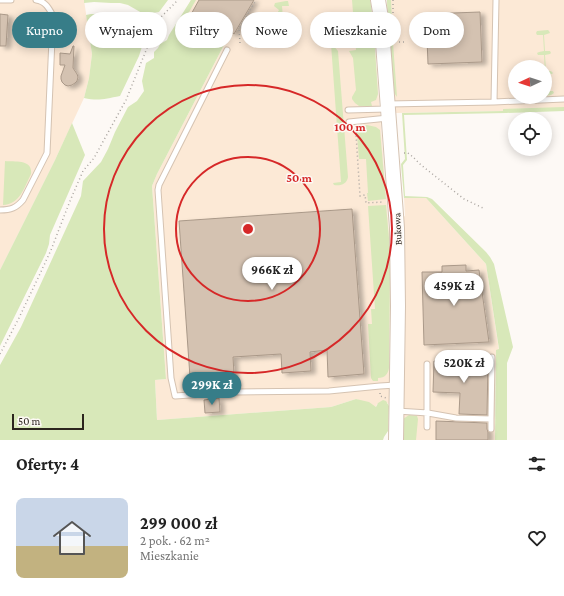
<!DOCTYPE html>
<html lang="pl">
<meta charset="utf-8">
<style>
:root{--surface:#fff;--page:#f6f6f6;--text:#222;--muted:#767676;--line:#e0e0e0;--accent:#377d88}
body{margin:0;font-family:"Crimson Pro",serif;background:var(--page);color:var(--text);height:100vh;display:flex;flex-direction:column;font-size:15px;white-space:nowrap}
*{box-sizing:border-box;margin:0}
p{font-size:13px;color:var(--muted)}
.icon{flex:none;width:22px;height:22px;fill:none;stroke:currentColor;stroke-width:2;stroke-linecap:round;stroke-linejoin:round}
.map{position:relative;height:440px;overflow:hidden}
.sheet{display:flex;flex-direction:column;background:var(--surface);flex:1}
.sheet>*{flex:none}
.top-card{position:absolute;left:12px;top:12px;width:540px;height:36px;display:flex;gap:8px}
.needle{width:26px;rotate:266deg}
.fabs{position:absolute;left:508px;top:60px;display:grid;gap:8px}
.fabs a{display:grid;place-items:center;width:44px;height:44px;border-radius:50%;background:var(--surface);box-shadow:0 2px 10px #0003;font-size:20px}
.scale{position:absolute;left:12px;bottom:10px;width:72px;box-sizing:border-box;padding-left:4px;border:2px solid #2c251e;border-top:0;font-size:11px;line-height:14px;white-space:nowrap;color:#2c251e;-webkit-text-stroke:3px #fdf9f5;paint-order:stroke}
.price{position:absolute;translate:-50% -34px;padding:0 9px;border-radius:14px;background:#fff;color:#222;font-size:13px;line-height:26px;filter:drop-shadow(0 1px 2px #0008)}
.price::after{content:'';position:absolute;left:50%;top:24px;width:12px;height:9px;margin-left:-6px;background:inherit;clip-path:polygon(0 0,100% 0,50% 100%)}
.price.on{background:var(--accent);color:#fff}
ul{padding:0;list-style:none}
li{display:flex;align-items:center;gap:12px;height:100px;padding:0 16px}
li+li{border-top:1px solid var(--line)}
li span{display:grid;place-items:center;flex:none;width:112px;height:80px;border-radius:8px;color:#555}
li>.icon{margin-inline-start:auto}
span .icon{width:48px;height:48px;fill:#fffc;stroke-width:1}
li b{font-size:17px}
h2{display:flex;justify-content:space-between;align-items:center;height:48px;padding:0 16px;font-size:17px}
.pill{padding:0 14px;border-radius:18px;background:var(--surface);box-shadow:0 2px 10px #0003;font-size:14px;line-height:36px}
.pill.on{background:var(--accent);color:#fff}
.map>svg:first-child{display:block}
</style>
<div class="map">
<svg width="564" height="440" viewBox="0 0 564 440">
<defs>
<filter id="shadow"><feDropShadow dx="4.5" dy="2.5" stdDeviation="2" flood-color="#0004"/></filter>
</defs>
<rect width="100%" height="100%" fill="#fdf9f5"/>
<!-- built -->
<path fill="#fce9d6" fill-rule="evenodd" d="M0,0H84L92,54L89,78L84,98L55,160L0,270Z
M191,0H370L374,34L390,247V283L389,406L388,403L377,404L376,407L356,399L331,407L157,420L155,380L166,379L152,186L157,174L225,43L167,44Z
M387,0H564V108L503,109V111L396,113L394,116ZM515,67H545V97H515Z
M404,198H426L486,264L499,350H496L495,440H401L403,217L405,216Z"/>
<!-- green -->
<path fill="#d8e8b9" d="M84,0H168L159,12L152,13H142L128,5L120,3H111L94,2L84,3Z
M191,0H196L185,19L192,23L190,28L209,39L212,35L223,41L225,43L157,174L152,186L166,379L155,380L157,420L331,407L356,399L369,402L376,407L378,403L383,400L386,401L389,406L388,431L384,437L383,440H0V365L21,327L81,196L83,181L101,162L108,149L115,132L128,107L137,101L144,91L142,81L146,63L154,58V52L158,48L160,44L167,40L169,35Z
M352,0H370L371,4L374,34L378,94L376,100L371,102L372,106H359L355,103L352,99V97L356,90L353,58L349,51L356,50Z
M387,0H391L393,43L397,97L392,90L388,40Z
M286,1H288L289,6H282L284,31H291L290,33L289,34L269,36C264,33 261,30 263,25L269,28L279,10L274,6L275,3Z
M91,14H110L123,20L142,25L147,28L146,34L139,56L120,96C105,99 98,101 84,98L89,78L92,54L86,15Z
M548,30L549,31L550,33L544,35L545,51H550L551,53L550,54L545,55L546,71H551L553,73L552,74L546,75L547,91H553L554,93L551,95L545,96V92L546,91L544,55H538L537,53L539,52L544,51L543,35H537L536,33L537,31Z
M324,42L332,44L338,51L348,177C347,184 341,186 334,185L333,183L341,182L331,44L323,45Z
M564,107V111L506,113L404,115L407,160L403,165L405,196L427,197L432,199L486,252L490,257L494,264L513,347L507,363V440H495L496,350L499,349L486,264L426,198H404L401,164L405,159L402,113L503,111V109Z
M72,123L85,155L50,235L49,244L46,253L0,346V270L55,160Z
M367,125L376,127L380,130L386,199L368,201L367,193H368L366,159H359L357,135C357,128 361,126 367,125Z
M5,161C15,162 33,159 31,174C24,188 20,204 3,205Z
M386,205L389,238L390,271L389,368C388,374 385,378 378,378V381H373L371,378L368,324H372L371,309H375L368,206Z
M409,415L417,416L418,419L416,440H401L403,419Z"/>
<!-- building -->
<path fill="#d4c2b1" stroke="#aa9989" filter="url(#shadow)" d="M199,0H254L234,34L223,27L218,35L213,32L209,39L190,28L194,20L189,18Z
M480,12L482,62L428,64L426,14Z
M0,14L8,15L6,46H0Z
M73,46H74L73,68L77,74L78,77L77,81L75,83L72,85L68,86L65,85L62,82L61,79V76L65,65H60V53L70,54Z
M352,209L364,374L328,377L327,350L310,352L311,371L282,373L281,354L233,357L234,374L190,377L179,221Z
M466,265V271L479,270L489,342L424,345L422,272H442V266Z
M434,361L488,363L487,415L459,414L460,393L433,392Z
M219,398L220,412L205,413L204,400Z
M436,421L487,423V429L488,432V440H436Z"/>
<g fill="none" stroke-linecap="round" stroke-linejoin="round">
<!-- lane casing -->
<g stroke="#d5c3b2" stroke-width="7">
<path id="lane" d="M0,0H11
M227,50L159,185L158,190L171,378L175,396L235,392L329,391L380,386L396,385
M494,102L564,99
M388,104L494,102L496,0
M348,110L387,109
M349,122L388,118
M0,210C11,210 16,208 23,200L47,153L53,16C49,8 45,1 36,0
M427,364V427
M397,411L428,413L456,418L491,419L492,357
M491,429V419"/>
</g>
<!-- secondary casing -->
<g stroke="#d5c3b2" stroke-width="16">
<path id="secondary" d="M378,0L381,18L383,43L397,228L398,306L396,440"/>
</g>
<!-- path -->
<path stroke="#aaa5a0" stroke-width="1.5" stroke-dasharray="1 3" stroke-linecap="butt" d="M393,0V15
M395,42H407
M240,43L239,29L256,0
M358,128L356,134L360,196L365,195L366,203L383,202
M404,153H408L413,157L421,165L464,199L483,208
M0,354L18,320L39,276L51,250L70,201L83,171L94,158L126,100L147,48L153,25L178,0
M380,393V396L386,398"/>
<!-- lane -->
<use href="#lane" stroke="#fff" stroke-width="5"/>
<!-- secondary -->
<use href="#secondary" stroke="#fff" stroke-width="14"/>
</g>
<!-- distance rings -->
<g fill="none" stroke="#d62828" stroke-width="2">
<circle cx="248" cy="229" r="72"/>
<circle cx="248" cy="229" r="144"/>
</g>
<g text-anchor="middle" stroke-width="3" stroke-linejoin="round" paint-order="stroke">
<!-- street labels -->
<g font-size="10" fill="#2c251e" stroke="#fdf9f5">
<text transform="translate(397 229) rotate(-93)" y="4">Bukowa</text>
</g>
</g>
<circle cx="248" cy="229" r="6" fill="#d62828" stroke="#fdf9f5" stroke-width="2"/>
<g font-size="12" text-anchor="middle" font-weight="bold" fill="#d62828" stroke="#fdf9f5" stroke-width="3" stroke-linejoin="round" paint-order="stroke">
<text x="350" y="131">100 m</text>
<text x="299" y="182">50 m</text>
</g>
</svg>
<div class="fabs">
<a><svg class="needle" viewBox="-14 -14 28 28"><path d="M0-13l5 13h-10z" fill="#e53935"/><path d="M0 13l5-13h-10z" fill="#767676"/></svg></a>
<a><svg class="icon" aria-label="locate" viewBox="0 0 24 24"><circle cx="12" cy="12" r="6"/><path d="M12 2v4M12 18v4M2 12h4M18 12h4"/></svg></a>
</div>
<div class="scale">50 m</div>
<b class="price" style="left:272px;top:291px">966K zł</b>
<b class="price" style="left:454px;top:307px">459K zł</b>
<b class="price" style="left:464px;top:384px">520K zł</b>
<b class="price on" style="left:212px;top:406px">299K zł</b>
<div class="top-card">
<a class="pill on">Kupno</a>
<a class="pill">Wynajem</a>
<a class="pill">Filtry</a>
<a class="pill">Nowe</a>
<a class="pill">Mieszkanie</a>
<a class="pill">Dom</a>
</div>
</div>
<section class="sheet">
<h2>Oferty: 4<svg class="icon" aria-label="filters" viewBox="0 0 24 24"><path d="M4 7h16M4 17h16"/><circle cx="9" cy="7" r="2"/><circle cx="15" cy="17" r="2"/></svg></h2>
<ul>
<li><span style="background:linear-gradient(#c9d6e8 60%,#c2b280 0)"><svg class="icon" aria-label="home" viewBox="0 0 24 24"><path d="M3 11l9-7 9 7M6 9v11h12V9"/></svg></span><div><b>299 000 zł</b><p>2 pok. · 62 m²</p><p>Mieszkanie</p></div><svg class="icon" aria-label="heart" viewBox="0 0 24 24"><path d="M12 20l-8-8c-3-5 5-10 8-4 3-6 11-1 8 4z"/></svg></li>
</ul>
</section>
